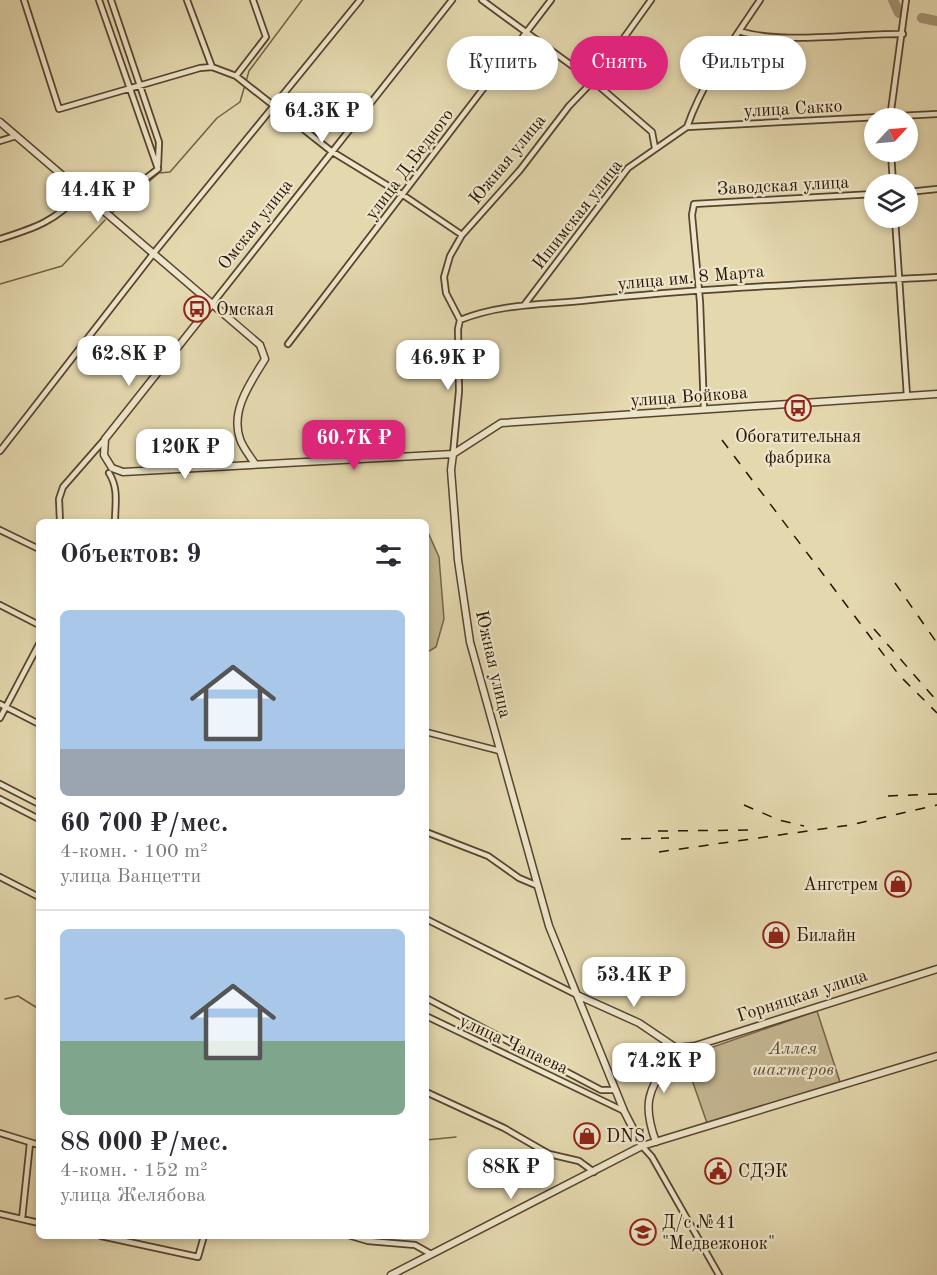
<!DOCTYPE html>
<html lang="ru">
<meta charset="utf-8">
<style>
:root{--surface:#fff;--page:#f7f7f7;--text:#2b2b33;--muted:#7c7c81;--line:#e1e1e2;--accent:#db2777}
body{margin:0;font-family:"Old Standard TT",serif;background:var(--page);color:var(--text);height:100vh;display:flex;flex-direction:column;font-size:22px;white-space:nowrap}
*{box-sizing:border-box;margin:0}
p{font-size:20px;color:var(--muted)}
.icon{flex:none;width:33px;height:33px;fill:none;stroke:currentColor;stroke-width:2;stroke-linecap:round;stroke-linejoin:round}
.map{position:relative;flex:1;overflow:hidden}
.details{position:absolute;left:36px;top:519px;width:393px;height:720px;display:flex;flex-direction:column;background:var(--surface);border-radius:9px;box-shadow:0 3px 9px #0003}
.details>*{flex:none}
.top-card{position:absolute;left:447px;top:36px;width:399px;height:54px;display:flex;gap:12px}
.needle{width:39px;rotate:64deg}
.buttons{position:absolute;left:864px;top:108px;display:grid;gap:12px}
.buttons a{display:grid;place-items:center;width:54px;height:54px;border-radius:50%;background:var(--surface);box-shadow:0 3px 9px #0003;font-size:30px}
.price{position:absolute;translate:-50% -51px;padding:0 14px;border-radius:12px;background:#fff;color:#222;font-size:20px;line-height:39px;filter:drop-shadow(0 2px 3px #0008)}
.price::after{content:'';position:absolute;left:50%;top:36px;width:18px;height:14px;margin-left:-9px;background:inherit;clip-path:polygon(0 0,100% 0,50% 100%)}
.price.active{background:var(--accent);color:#fff}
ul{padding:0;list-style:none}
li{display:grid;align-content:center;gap:12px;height:318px;padding:0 24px}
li+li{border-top:2px solid var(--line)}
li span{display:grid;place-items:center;height:186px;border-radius:9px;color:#555}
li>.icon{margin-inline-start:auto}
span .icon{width:108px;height:108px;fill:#fffc;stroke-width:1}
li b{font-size:26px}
h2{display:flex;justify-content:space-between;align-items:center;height:72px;padding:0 24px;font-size:26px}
.pill{padding:0 21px;border-radius:27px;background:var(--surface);box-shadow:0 3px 9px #0003;font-size:21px;line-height:54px}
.pill.active{background:var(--accent);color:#fff}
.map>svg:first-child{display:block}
</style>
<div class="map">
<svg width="937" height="1275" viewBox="0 0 937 1275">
<rect width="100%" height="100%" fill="#e4d8af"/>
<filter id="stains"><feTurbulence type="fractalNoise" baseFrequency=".00333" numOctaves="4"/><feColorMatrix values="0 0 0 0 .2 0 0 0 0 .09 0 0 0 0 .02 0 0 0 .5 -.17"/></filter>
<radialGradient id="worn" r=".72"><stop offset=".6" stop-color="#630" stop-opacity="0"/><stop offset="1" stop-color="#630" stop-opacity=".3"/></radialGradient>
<!-- green -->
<path fill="#c4b691" stroke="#766449" stroke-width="1.5" d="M426,528L439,557L444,619L436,647L426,653Z
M817,1011L840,1082L707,1123L684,1057Z"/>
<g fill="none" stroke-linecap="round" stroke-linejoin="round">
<!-- stream -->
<path stroke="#736146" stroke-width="1.5" d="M112,213L159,173L170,172L217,118L240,102L249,71L302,0
M0,284L62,266L105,220
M5,999L18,996L39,1009
M426,1140L456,1137"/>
<!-- river -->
<path stroke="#a49574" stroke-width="10" d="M893,0L899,13
M922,18L937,21"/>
<!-- minor casing -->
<g stroke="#58442c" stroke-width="8">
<path id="minor" d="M24,0L59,109L200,68L212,67
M99,0L158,169
M111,0L159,142L158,166
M187,0L212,67L236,76L331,151L403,195L462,235
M482,0L593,81L652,132L655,148
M739,31C782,45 855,33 903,34
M236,76L266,37L253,0
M890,118L906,0
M687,127L937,114
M687,127C703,81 733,40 760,0
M0,141L16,136
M891,152L893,184
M908,192L937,189
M103,211L158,169
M895,218L907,396
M0,239C35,228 56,221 81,193
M212,304L452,0
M525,304L628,168L687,127
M460,320L446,293L444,277L450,256L462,235L520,170L569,106L593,81L651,0
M288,344L551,0
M704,410L700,302L692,215L694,204L874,194
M0,451L153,254L360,0
M453,454L459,391L458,329L460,320C502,303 545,305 590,300C706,288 821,283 937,277
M109,473C119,489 115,504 115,522
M60,522L59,499L63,487L105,439
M0,530L39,549
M0,605L39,625
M0,704L39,724
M0,718L39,644
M426,732L500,751
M0,784L39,804
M0,799L39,819
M426,832L488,856L519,878L538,886
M0,877L39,897
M426,919L577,995
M426,998L601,1090H615
M426,1016L624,1111
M426,1092L504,1128L549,1154L579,1161L594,1172
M0,1133L39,1145
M642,1146L652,1157L719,1275
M0,1214L39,1223
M22,1219L30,1143
M101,1236L198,1257L204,1236
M351,1236L368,1241L415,1245L431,1254"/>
</g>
<!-- tertiary casing -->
<g stroke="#58442c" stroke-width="9">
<path id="tertiary" d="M0,122L260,345L265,359C251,382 230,410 240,439C243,448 250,456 255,464
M212,304L105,439L104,455L112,468L123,472L453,454L501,423L937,394
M453,454L451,470L458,560L470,642L549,926L624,1111L642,1146
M577,995L639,1023L676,1048
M676,1048L695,1046L937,969
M656,1142C639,1096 653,1087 676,1048
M391,1275L642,1146L937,1056"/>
</g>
<!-- minor -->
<use href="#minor" stroke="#ede6cb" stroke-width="4.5"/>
<!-- tertiary -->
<use href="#tertiary" stroke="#ede6cb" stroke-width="6"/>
<!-- rail -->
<path stroke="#291201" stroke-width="1.5" stroke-dasharray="10 10" stroke-linecap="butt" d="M722,440L899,675L937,713
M895,583L937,643
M874,629L937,701
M888,796L937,794
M744,805L779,820L804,826
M658,831L758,830
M621,839L669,838
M659,852L850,825L937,805"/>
</g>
<!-- icons -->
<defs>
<g id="bus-ring" transform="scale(1.35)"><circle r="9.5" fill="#ede6cb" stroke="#8f2418" stroke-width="1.5"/><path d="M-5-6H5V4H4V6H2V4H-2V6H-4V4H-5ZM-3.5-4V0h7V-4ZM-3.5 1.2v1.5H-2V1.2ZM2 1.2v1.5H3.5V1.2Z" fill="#8f2418"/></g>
<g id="shop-ring" transform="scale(1.35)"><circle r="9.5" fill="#ede6cb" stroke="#8f2418" stroke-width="1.5"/><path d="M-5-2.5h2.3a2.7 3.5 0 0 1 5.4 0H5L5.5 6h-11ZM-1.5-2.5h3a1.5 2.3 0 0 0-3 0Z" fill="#8f2418"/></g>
<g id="civic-ring" transform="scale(1.35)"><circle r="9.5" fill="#ede6cb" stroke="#8f2418" stroke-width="1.5"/><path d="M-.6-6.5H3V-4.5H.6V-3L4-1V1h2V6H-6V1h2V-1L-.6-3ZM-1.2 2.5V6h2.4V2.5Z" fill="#8f2418"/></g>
<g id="school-ring" transform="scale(1.35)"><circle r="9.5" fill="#ede6cb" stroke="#8f2418" stroke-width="1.5"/><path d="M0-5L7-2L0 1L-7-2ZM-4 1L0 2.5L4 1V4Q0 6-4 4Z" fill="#8f2418"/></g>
</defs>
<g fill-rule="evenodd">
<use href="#bus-ring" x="197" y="309"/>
<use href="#bus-ring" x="798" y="408"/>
<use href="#shop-ring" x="898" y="884"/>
<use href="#shop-ring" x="776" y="935"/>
<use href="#shop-ring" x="587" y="1136"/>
<use href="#civic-ring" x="718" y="1171"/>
<use href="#school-ring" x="643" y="1232"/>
</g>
<g text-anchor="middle" stroke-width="4.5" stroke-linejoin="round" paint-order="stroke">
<!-- street labels -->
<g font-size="18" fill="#291201" stroke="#ede6cb">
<text transform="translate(793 108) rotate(-3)" y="6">улица Сакко</text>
<text transform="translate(507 159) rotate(-51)" y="6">Южная улица</text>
<text transform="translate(409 164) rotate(-53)" y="6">улица Д.Бедного</text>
<text transform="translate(783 185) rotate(-3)" y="6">Заводская улица</text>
<text transform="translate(577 214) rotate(-52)" y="6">Ишимская улица</text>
<text transform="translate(255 224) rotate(-52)" y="6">Омская улица</text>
<text transform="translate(691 277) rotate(-5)" y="6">улица им. 8 Марта</text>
<text transform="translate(689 396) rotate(-4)" y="6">улица Войкова</text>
<text transform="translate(494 664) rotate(77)" y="6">Южная улица</text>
<text transform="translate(802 995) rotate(-18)" y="6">Горняцкая улица</text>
<text transform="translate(514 1044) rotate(25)" y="6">улица Чапаева</text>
</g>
<!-- poi labels -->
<g font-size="18" fill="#291201" stroke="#ede6cb" text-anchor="start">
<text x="216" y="315">Омская</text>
<text x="798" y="442" text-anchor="middle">Обогатительная<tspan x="798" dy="21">фабрика</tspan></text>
<text x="878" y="890" text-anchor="end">Ангстрем</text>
<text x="796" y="941">Билайн</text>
<text x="606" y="1142">DNS</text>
<text x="738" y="1177">СДЭК</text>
<text x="662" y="1228">Д/с №41<tspan x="662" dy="21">"Медвежонок"</tspan></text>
</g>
<!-- park labels -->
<g font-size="18" font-style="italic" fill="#5f4b33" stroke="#ede6cb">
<text x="793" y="1054">Аллея<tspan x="793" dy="21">шахтеров</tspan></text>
</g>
</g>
<rect width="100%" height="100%" filter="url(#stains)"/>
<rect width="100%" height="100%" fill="url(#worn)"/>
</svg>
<div class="buttons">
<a><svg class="needle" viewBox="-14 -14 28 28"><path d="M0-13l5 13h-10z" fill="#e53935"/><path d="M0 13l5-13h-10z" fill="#7c7c81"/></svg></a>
<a><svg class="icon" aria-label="layers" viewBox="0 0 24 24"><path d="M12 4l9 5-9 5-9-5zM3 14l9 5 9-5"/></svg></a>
</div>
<b class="price" style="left:322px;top:144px">64.3K ₽</b>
<b class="price" style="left:98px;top:223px">44.4K ₽</b>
<b class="price" style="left:129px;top:387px">62.8K ₽</b>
<b class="price" style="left:448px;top:391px">46.9K ₽</b>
<b class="price active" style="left:354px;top:471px">60.7K ₽</b>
<b class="price" style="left:185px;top:480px">120K ₽</b>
<b class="price" style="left:634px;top:1008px">53.4K ₽</b>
<b class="price" style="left:664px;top:1094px">74.2K ₽</b>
<b class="price" style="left:511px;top:1200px">88K ₽</b>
<div class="top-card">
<a class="pill">Купить</a>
<a class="pill active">Снять</a>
<a class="pill">Фильтры</a>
</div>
<section class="details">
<h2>Объектов: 9<svg class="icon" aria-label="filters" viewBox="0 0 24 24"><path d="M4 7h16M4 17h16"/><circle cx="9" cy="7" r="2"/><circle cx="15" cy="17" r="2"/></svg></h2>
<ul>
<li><span style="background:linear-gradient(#a9c7e8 75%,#9aa5b1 0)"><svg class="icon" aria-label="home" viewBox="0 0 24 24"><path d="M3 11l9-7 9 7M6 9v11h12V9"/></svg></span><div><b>60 700 ₽/мес.</b><p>4-комн. · 100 m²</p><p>улица Ванцетти</p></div></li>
<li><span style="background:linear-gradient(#a9c7e8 60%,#7fa58c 0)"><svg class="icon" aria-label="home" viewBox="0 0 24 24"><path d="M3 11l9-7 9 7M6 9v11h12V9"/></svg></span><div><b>88 000 ₽/мес.</b><p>4-комн. · 152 m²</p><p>улица Желябова</p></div></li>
</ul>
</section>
</div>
